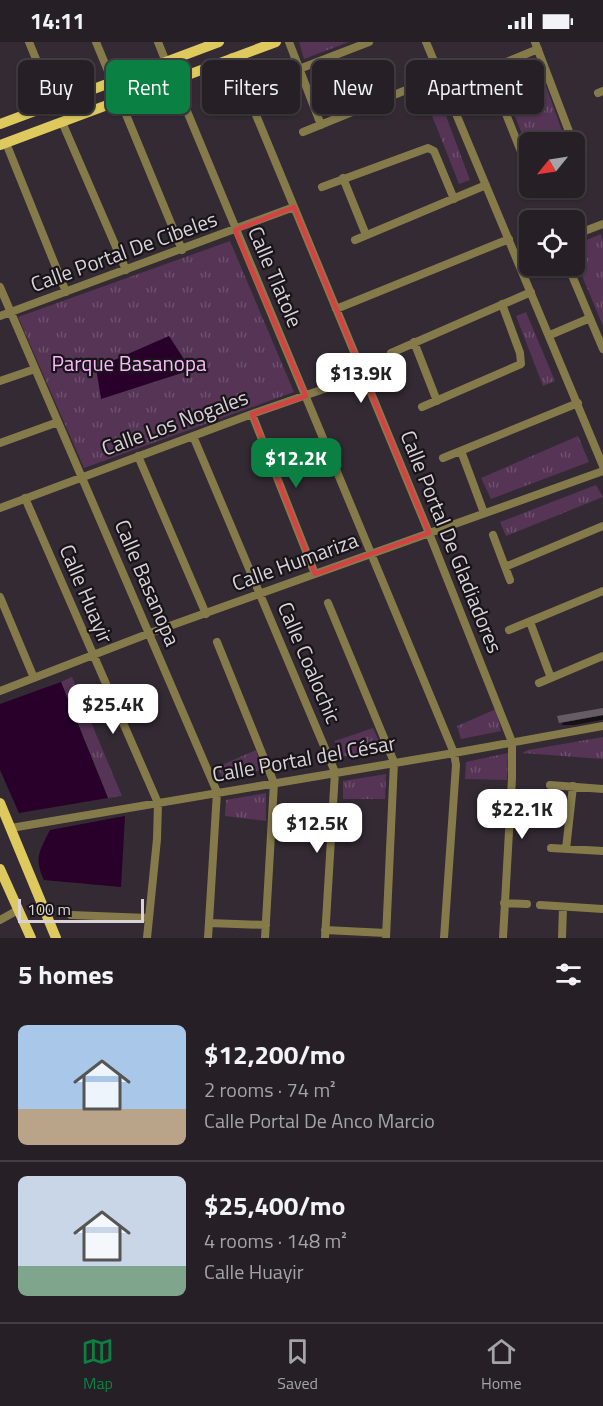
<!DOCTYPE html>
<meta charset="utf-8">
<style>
:root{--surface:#262026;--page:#322d32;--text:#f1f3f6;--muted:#a4a3a7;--line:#423e43;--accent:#0b8043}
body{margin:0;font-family:"Titillium Web",sans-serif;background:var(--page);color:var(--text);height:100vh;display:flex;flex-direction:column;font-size:22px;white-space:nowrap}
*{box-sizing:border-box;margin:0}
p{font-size:20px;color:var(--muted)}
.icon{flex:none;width:33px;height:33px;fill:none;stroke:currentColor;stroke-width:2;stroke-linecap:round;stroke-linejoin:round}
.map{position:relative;height:896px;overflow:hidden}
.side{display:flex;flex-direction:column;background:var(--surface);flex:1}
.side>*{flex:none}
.banner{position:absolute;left:18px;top:18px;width:567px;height:54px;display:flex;gap:12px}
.needle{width:39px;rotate:240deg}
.buttons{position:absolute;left:519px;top:90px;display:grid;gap:12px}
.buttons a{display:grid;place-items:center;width:66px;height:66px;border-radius:9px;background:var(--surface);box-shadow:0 2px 4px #0004,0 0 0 2px var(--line);font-size:30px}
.scale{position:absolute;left:18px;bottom:15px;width:126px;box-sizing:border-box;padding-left:6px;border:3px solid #d9d3d9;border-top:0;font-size:16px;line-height:21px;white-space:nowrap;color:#d9d3d9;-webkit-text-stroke:4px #181418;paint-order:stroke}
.price{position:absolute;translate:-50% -51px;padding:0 14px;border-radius:12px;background:#fff;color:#222;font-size:20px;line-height:39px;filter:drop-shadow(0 2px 3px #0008)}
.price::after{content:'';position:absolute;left:50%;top:36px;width:18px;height:14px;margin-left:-9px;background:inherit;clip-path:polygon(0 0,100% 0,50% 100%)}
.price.active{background:var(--accent);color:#fff}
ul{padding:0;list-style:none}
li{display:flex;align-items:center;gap:18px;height:150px;padding:0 18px}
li+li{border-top:2px solid var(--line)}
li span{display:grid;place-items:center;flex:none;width:168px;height:120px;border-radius:9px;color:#555}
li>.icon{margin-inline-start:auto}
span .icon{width:72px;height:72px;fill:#fffc;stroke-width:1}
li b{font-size:26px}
h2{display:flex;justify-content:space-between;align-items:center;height:72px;padding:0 18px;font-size:26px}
.pill{padding:0 21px;border-radius:9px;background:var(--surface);box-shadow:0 2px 4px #0004,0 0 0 2px var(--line);font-size:21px;line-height:54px}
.pill.active{background:var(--accent);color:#fff}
.status{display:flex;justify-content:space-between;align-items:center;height:42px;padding:0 30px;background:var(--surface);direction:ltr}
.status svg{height:16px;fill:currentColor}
.dock{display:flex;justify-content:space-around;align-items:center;height:84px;border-top:2px solid var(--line);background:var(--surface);font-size:16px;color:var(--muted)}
.dock a{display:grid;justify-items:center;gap:3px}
.dock .active{color:var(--accent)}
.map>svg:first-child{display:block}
</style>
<div class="status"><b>14:11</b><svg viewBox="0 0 49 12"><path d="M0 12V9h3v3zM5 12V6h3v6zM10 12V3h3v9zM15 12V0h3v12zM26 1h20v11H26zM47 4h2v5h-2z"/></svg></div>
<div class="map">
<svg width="603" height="896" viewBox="0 0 603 896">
<defs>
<pattern id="park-tufts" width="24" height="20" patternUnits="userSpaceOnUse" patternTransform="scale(1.5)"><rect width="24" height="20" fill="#553456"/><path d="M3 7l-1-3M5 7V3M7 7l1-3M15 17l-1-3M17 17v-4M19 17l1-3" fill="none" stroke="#6d506e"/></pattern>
<filter id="shadow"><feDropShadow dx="4" dy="4" stdDeviation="0" flood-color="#0009"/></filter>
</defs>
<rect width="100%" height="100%" fill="#332a33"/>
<!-- park -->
<path fill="url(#park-tufts)" d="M299,0H349L304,17Z
M536,16L566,100H530L529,109L497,30Z
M443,66L470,138L459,142L431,71Z
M601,192L603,199V284L575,217V203Z
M230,199L294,350L84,426L18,275Z
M526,270L555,339L543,344L516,274Z
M578,394L589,420L491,457L481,436Z
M596,443L603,455L506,494L500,480Z
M72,635L122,754L108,756L61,640Z
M496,667L501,689L461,697L457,684Z
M373,686L383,708L341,715L335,699Z
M603,695V717L522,711L528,708Z
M256,708L262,728L222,735L217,725Z
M508,711L507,738L465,737L466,720Z
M386,732L385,757H343V739Z
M266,751V779L225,774L226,758Z"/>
<!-- water -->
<path fill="#28002a" d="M169,294L191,328L101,357L96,326Z
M61,640L108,756L19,771L0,728V662Z
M125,774L121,845L44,838C34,816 39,810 50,788Z"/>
<!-- building -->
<path fill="#665c66" filter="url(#shadow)" d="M603,666V673L559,681L557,674Z"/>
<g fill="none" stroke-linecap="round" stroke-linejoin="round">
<!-- minor -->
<path stroke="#857b4a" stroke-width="8" d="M29,0L54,61
M96,0L182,208
M158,0L166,20
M289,0L321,83
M426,0L603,424
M535,0L573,100
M232,15L429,491L512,700V736L503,896
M299,27L369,0
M174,38L454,711L456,723L444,896
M598,51L603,49
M62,80L126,228
M303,90L416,44
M6,101L66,250
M574,105L579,118V124L574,127
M530,132L490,32L497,24L538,7
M343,136L366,193
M322,145L428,106L434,109L454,157
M535,146L536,150
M574,193L603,182
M355,198L486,143
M568,224L603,307
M0,245L217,750L208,896
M336,267L509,197
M0,274L294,165
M550,293L590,276
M414,300L437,359
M391,311L531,250
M0,339L35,327
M422,365L521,322L520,311L502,262
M252,372L315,532
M193,394L335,730L325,896
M0,401L58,380
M461,409L484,471
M138,414L206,572
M443,416L578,361
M25,456L158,761L157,797L147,896
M0,466L252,372L364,333
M493,493L510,538
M505,525L603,484
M0,555L34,636
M328,561L394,720L386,896
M530,580L551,636
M509,588L603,549
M217,600L274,741L265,896
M539,641L603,614
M0,649L150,591L603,429
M550,743L603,747
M11,786L454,711L603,684
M551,806L603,809
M566,807L573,744
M504,861L527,862
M540,863L603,867
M71,873L148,876
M0,878L18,868
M209,881L266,883
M325,888L386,891
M562,896L563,865"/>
<!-- major -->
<path stroke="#ddc95d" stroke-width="10" d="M0,82L219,0
M0,103L276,0
M0,761L56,896
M0,827L31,896"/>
</g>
<!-- marked area -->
<path fill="none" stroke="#d64243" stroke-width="4.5" stroke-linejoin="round" d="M294,165L429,491L315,532L252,372L306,354L235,188Z"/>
<g text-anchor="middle" stroke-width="4.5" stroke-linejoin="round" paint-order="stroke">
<!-- street labels -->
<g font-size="21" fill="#d9d3d9" stroke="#181418">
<text transform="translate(124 210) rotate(-20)" y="7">Calle Portal De Cibeles</text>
<text transform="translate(275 235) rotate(67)" y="7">Calle Tlatole</text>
<text transform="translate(175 381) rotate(-20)" y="7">Calle Los Nogales</text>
<text transform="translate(451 500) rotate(68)" y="7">Calle Portal De Gladiadores</text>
<text transform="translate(295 520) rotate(-20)" y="7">Calle Humariza</text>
<text transform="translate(147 541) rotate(67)" y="7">Calle Basanopa</text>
<text transform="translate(86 552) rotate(67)" y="7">Calle Huayir</text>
<text transform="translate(309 621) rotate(67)" y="7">Calle Coalochic</text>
<text transform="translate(304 717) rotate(-10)" y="7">Calle Portal del César</text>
</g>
<!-- park labels -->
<g font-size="21" fill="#fcb6fd" stroke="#181418">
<text x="129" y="329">Parque Basanopa</text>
</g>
</g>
</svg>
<div class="buttons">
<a><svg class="needle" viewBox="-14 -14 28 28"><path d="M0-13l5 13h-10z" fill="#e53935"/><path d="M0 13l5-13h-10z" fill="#a4a3a7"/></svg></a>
<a><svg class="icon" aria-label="locate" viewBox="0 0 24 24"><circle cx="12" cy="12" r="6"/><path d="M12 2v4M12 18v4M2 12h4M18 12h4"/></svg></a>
</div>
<div class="scale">100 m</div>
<b class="price" style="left:361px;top:362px">$13.9K</b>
<b class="price active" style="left:296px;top:447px">$12.2K</b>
<b class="price" style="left:113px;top:693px">$25.4K</b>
<b class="price" style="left:522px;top:798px">$22.1K</b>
<b class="price" style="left:317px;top:812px">$12.5K</b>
<div class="banner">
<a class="pill">Buy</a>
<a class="pill active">Rent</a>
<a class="pill">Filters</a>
<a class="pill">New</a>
<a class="pill">Apartment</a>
</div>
</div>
<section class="side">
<h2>5 homes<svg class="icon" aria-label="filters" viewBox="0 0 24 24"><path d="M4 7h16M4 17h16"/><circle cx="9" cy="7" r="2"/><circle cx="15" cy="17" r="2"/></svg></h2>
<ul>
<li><span style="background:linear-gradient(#a9c7e8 70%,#b9a48a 0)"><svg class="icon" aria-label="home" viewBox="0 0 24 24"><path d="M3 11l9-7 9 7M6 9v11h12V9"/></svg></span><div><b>$12,200/mo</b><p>2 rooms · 74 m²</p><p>Calle Portal De Anco Marcio</p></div></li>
<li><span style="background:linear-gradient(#c9d6e8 75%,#7fa58c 0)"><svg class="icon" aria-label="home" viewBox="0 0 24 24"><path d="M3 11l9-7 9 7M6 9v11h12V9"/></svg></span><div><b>$25,400/mo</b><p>4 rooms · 148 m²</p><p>Calle Huayir</p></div></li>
</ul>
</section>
<nav class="dock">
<a class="active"><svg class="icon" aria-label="map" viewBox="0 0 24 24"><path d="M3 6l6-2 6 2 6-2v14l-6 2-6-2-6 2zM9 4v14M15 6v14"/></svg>Map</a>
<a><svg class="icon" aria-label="saved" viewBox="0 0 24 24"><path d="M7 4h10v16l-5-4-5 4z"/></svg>Saved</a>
<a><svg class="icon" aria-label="home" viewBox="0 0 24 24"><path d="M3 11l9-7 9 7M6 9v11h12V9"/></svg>Home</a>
</nav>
